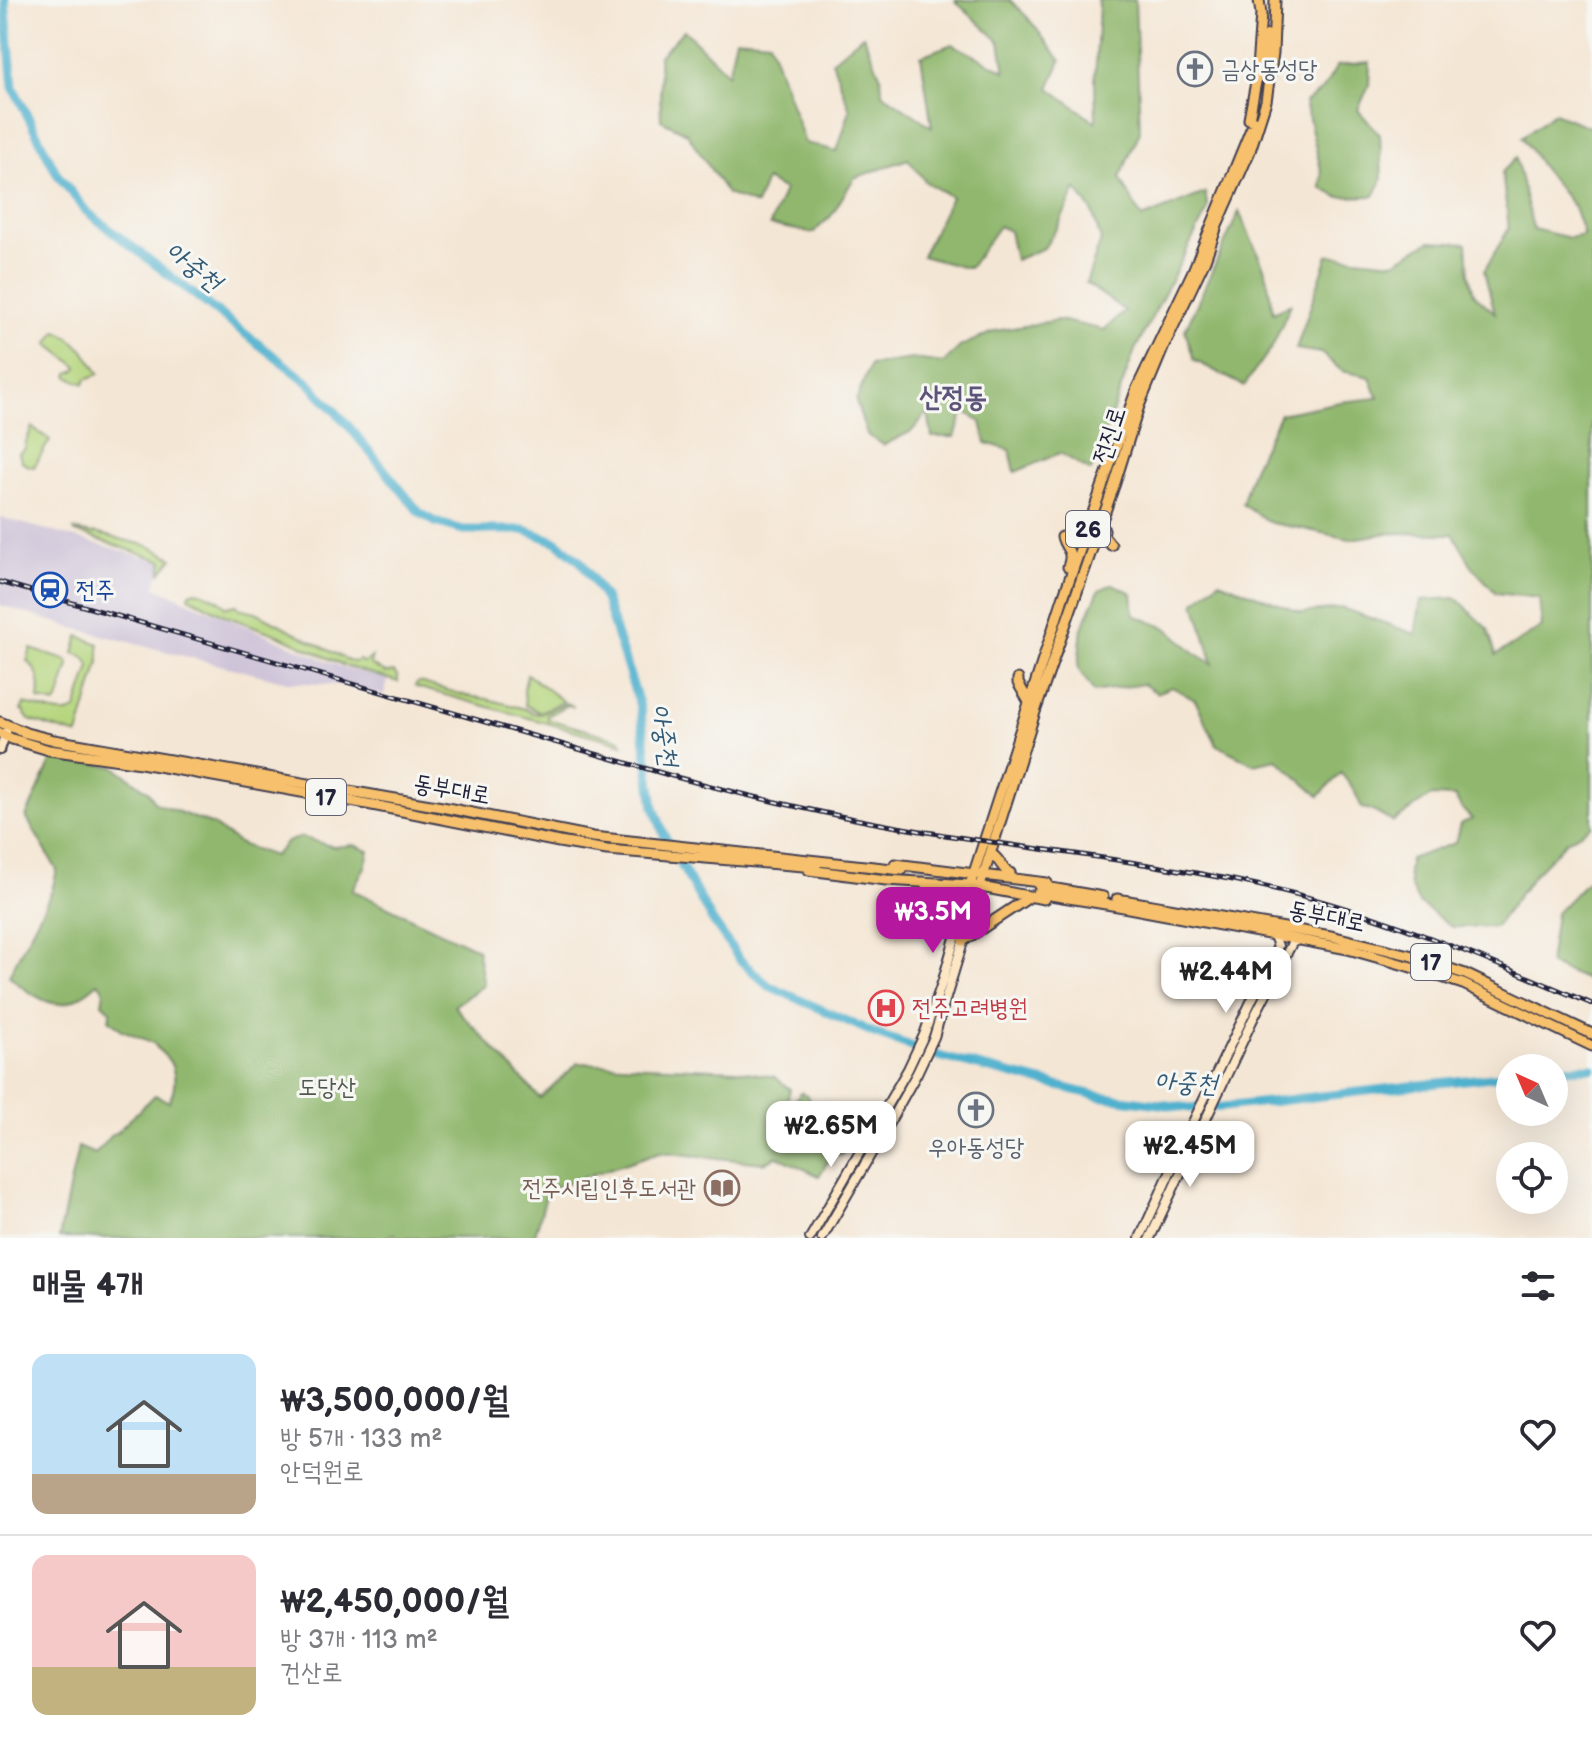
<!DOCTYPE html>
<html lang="ko">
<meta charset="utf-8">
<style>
:root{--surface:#fff;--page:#f2f2f3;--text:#2b2b33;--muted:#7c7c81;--line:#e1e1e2;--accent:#b5179e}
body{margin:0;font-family:"Balsamiq Sans","Poor Story",sans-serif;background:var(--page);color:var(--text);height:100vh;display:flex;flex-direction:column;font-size:30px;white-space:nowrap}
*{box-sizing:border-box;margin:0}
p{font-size:26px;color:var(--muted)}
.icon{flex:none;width:44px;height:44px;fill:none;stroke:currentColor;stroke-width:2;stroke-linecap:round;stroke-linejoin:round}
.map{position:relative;height:1238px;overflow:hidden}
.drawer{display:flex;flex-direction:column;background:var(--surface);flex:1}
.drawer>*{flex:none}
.needle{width:52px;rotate:316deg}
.fabs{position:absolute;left:1496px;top:1054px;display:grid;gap:16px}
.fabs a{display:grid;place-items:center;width:72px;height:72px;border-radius:50%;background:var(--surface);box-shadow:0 8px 32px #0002;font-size:40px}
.price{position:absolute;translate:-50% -68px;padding:0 18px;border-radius:16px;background:#fff;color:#222;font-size:26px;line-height:52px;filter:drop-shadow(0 2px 4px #0008)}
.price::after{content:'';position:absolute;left:50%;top:48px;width:24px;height:18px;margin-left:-12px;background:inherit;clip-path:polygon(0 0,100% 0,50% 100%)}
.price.current{background:var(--accent);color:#fff}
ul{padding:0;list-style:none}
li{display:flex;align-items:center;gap:24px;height:200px;padding:0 32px}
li+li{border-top:2px solid var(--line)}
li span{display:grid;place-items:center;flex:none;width:224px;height:160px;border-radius:16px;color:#555}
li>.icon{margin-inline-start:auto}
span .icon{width:96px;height:96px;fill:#fffc;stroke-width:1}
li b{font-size:34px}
h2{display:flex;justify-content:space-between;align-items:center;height:96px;padding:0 32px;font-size:34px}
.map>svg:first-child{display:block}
</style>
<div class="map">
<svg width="1592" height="1238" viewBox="0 0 1592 1238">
<rect width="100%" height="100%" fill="#f6f6f2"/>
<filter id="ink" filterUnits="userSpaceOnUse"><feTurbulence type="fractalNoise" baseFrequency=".0125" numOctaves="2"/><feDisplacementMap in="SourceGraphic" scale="16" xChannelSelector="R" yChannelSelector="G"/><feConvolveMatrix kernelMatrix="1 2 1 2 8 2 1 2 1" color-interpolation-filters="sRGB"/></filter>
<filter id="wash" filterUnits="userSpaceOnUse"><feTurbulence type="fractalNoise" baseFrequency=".006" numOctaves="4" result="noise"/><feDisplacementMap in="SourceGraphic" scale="32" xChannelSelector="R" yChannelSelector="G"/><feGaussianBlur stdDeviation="1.8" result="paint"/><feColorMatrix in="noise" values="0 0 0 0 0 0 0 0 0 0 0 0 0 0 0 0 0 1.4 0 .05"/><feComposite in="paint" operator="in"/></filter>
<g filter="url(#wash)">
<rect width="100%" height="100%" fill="#f4e6d4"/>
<!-- industrial -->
<path fill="#cbbfd6" d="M0,517L162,562L155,587L341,667L388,680L384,695L339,685L287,682L70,627L0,605Z"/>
<!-- green -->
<path fill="#b6d67e" stroke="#6c7c5c" stroke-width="2" d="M57,331C75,338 90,357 99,374L86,379L84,384L68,377L69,373L76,370L78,367L48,344Z
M32,427L50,440L34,467C24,465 21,463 19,453L25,449L26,442Z
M74,530L92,534L95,533L149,546L173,558L160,574L163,561L75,532Z
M196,591C203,592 223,600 226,607L237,605L238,608L256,612L349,661L355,662L359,660L364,663L372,657L370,664L386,673L394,672L398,677V682L345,666L283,637L226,616L189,597L190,593Z
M79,636L99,644V662L78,735L29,720L23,711H21L24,704C40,706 63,720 76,709L90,666C87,657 83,656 74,653Z
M31,649L68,661L69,665L58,701L55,704L39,700C41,685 40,671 27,661Z
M527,674L564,702L539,712L525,705L524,689Z
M419,682L467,696L487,699L525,709L533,713L540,714L568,703L574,707L568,705L547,716L548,719L615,738L621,740L623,744L416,687L415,685Z"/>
<!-- forest -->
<path fill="#90b76d" stroke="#596c54" stroke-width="2" d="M956,0H1010L1028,18L1061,61L1049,88L1096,122L1095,79L1099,6L1098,0H1135L1140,131L1120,178L1142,218L1205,193L1208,209L1135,350L1091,471L1060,453L1015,472L1010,450L986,443L981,422L964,411L955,437H932L928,412L912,431L884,445L867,435L856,401L870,365L913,359L943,363L961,346L995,331L1059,320L1104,330L1125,311L1086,283L1101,240L1092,211L1076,189L1058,226L1044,248L1015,260L1009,231L999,226L970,267H962L922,256L951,197L926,182L908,159L854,178L831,216L813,233L770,225L784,190L766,180L756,205L727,194L687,133L661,120L659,56L684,30L728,74L736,38L769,41L805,143L837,151L850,110L832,61L863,35L881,77L882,93L932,127L921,56L952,44L1005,71L1000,42L955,1Z
M1370,62L1369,85L1358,110L1380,135L1382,180L1374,196L1338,197L1321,188L1322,174L1305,102L1323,89L1337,66Z
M1554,113L1592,128V826L1567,841L1534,875L1495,927H1452L1419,903L1410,886L1408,871L1410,859L1455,843L1460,824L1472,819L1461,808L1455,797L1431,796L1393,822L1371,810L1362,808L1354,790L1341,773L1319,796L1277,759L1253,764L1217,745L1195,700L1172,687L1157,693L1143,684L1094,692L1078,668L1082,628L1099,590L1113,584L1132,593L1134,615L1167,628L1194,652L1213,664L1195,602L1219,581L1302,613L1342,608L1415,634L1421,600L1456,598L1488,629L1496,655L1542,627L1539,598L1496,593L1474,569L1453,534L1389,533L1350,539L1304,529L1271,523L1242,504L1253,468L1280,414L1340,402L1378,398L1370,377L1342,371L1321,353L1296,349L1328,255L1394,262L1430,241L1467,243L1469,274L1474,294L1495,313L1484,271L1509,228L1502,172L1516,158L1533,229L1570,238L1584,235L1574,207L1541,166L1522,137Z
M1239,212L1266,272L1273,312L1291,304L1272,347L1244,386L1194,360L1185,330Z
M53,757L115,767L149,792L155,803L213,825L240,844L274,856L287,842L301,837L334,847L354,845L369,851L365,867L352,890L477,949L484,985L454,1006L540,1098L578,1063L736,1070L775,1077L790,1089L787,1103H793L801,1092L808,1096L815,1110L840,1135L843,1154L832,1155L819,1176L777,1156L764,1163L660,1152L548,1189L534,1238H400L394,1234L385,1238H59L78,1147L95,1154L112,1134L116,1133L155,1095L169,1102C175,1089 177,1077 171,1064C167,1055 158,1052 154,1043L122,1030L109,1019L111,1011L102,1003L104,991L98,983C89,991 77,1000 65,1003C48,1008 20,987 9,975L52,891L57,870L26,817Z
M1592,876V982L1549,964L1556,913Z"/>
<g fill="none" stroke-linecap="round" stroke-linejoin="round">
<!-- river -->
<path stroke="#4fb1ce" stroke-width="9" d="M5,0L13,87L57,174L86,211L309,383L347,424L419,512L435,522L463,530H525L557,542L581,562L605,599L640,707L654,807L664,835L712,920L740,960L769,986L874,1033L942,1057L1098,1096L1190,1108L1223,1107L1510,1075
M1554,1069L1592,1068"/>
</g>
</g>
<g filter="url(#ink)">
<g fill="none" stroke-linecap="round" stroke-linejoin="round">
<!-- primary-tunnel -->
<path stroke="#cabfb5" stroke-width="9" stroke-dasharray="9 4.5" stroke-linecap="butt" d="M902,870L929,872"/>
<!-- secondary casing -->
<g stroke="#423f52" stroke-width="12">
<path id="secondary" d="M0,750L6,732
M810,1238L908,1069L924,1035L943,980L970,885
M822,1238L889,1123L917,1073L934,1037L980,886
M1140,1238L1193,1122L1278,946L1274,936
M1150,1238L1252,1021L1292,943L1298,940"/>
</g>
<!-- primary casing -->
<g stroke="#423f52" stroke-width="13">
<path id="primary" d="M1264,76L1268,35
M1254,121L1249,119L1256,82L1261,14L1259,0
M1102,529L1104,530L1103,535L1111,545
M1062,537C1066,551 1074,550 1068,567
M1018,679V683L1029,702
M0,722L26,733L54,740L442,807L593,837L902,870
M0,733L12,739L49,750L141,763L362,803L559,842L607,850L816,867
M991,854C999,857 1001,869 1010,873L1009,878
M895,864L1047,883
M809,870L886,880L970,885L1044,899
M924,882L950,930L955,933
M970,885L1064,595L1137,388L1193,271L1251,129
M980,886L1036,709L1115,483L1139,406L1164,346L1205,260L1217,226L1250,151L1266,101L1273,53L1275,0
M1039,886L1103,897
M1038,893L1118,906L1348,949L1408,966L1463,984L1592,1046
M1117,899L1331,936L1409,955L1465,974L1592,1034
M963,941L1031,896"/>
</g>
<!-- secondary -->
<use href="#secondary" stroke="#fce6c4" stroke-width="8"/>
<!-- primary -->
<use href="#primary" stroke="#f7c06c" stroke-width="9"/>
<!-- rail casing -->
<g stroke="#22223b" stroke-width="5">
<path id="rail" d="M0,582L672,776C758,799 845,819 933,833C1048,852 1165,863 1279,890C1388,916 1489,961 1592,1004"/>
</g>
<!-- rail -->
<use href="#rail" stroke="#f6f6f2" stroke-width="2" stroke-dasharray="6" stroke-linecap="butt"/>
</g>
</g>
<!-- icons -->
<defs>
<g id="church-ring" transform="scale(1.8)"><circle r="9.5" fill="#f6f6f2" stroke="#6b7280" stroke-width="1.5"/><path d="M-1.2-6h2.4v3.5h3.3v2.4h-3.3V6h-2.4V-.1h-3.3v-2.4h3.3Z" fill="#6b7280"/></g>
<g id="station-ring" transform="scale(1.8)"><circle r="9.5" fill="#f6f6f2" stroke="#1a4fb4" stroke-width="1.5"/><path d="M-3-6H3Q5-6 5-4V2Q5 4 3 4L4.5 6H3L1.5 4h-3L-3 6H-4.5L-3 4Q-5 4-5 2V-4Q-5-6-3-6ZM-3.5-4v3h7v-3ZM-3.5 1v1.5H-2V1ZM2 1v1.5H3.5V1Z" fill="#1a4fb4"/></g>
<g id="hospital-ring" transform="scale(1.8)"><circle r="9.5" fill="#f6f6f2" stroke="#e0444e" stroke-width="1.5"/><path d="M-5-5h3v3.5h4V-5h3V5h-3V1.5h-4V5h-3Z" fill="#e0444e"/></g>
<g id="library-ring" transform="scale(1.8)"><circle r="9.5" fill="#f6f6f2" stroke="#8d6e63" stroke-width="1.5"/><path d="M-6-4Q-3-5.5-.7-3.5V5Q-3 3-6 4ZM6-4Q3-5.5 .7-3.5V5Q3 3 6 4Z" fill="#8d6e63"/></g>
</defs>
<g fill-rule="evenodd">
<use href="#church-ring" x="1195" y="69"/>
<use href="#station-ring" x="50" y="590"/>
<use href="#hospital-ring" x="886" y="1008"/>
<use href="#church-ring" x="976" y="1110"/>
<use href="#library-ring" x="722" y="1188"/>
</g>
<g text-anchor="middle" stroke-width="6" stroke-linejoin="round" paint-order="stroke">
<!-- shield labels -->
<g fill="#f6f6f2" stroke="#626272" stroke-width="2">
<rect x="1066" y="511" width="44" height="36" rx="6"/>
<rect x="306" y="779" width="40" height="36" rx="6"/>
<rect x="1411" y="944" width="40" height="36" rx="6"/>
</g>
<g font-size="22" font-weight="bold" fill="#22223b">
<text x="1088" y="537">26</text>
<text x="326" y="805">17</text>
<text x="1431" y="970">17</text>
</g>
<!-- worship labels -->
<g font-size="24" fill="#5b616d" stroke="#f6f6f2" text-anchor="start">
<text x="1221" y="77">금상동성당</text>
<text x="976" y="1155" text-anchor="middle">우아동성당</text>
</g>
<!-- street labels -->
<g font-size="24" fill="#22223b" stroke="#f6f6f2">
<text transform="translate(1109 435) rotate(-72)" y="8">전진로</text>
<text transform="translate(452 789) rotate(10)" y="8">동부대로</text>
<text transform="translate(1327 916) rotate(11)" y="8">동부대로</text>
</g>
<!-- transit labels -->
<g font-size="24" fill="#164399" stroke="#f6f6f2" text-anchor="start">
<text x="76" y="598">전주</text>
</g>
<!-- health labels -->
<g font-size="24" fill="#be3a42" stroke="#f6f6f2" text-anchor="start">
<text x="912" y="1016">전주고려병원</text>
</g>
<!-- park labels -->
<g font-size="24" fill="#4e584f" stroke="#f6f6f2">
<text x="327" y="1095">도당산</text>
</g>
<!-- education labels -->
<g font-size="24" fill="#785e54" stroke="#f6f6f2" text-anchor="end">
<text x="696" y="1196">전주시립인후도서관</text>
</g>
<!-- water labels -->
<g font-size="26" font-style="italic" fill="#345b76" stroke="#f6f6f2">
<text transform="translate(194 266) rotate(38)" y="9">아중천</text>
<text transform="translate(665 735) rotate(81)" y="9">아중천</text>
<text transform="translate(1186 1082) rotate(3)" y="9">아중천</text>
</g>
<!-- quarter labels -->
<g font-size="28" font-weight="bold" fill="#5c5579" stroke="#f6f6f2">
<text x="953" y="406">산정동</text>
</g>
</g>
</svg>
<div class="fabs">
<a><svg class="needle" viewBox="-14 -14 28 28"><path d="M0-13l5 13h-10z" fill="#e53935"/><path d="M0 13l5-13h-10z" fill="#7c7c81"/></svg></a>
<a><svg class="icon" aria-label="locate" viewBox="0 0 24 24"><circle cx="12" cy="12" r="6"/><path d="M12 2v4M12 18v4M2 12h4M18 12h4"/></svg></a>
</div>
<b class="price current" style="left:933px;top:955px">₩3.5M</b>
<b class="price" style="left:1226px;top:1015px">₩2.44M</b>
<b class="price" style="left:831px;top:1169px">₩2.65M</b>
<b class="price" style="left:1190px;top:1189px">₩2.45M</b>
</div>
<section class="drawer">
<h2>매물 4개<svg class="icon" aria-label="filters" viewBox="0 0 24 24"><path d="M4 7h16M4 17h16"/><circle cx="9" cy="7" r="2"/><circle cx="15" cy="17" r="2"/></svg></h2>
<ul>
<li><span style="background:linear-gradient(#bfe0f5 75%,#b9a48a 0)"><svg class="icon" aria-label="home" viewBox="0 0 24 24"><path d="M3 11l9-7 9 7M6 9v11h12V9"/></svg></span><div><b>₩3,500,000/월</b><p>방 5개 · 133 m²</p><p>안덕원로</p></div><svg class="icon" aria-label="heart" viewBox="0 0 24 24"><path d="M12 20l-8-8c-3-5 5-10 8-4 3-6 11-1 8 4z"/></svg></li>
<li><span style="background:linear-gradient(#f6c9c9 70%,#c2b280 0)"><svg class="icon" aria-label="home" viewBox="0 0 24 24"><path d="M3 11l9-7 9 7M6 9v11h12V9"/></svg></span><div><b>₩2,450,000/월</b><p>방 3개 · 113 m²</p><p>건산로</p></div><svg class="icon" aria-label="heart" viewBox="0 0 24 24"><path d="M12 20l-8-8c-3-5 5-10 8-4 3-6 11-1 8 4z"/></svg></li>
</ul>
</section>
